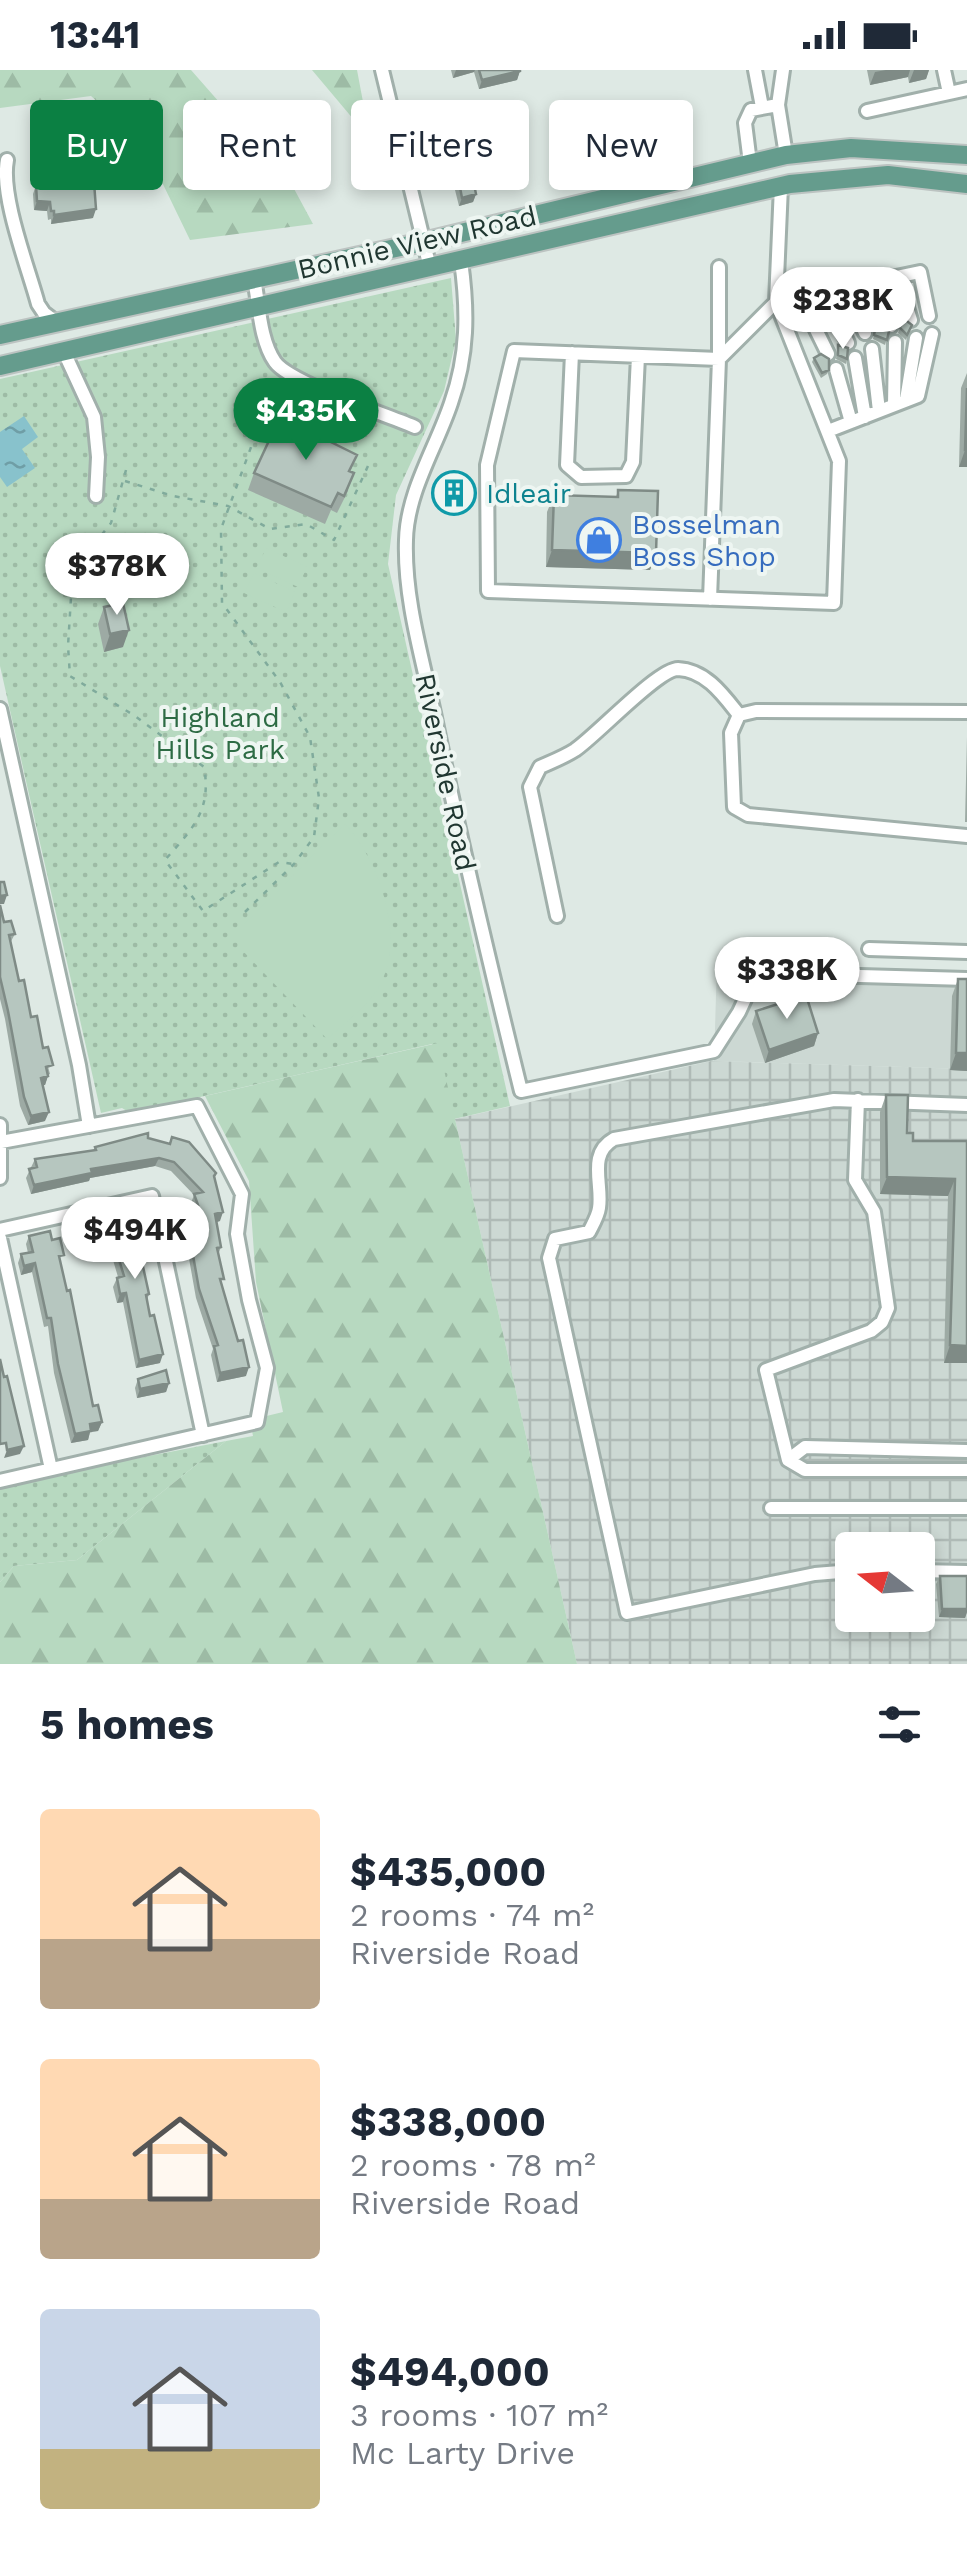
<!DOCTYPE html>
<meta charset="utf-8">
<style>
:root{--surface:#fff;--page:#f6f6f7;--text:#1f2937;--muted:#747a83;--accent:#0b8043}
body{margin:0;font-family:"Work Sans",sans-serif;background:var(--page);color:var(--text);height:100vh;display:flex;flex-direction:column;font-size:38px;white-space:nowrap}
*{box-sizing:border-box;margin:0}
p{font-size:32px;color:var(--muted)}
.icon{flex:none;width:55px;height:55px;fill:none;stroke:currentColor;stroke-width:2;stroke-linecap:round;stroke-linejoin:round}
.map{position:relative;height:1594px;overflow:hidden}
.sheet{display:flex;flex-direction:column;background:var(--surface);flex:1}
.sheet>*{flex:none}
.hud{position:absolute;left:30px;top:30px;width:908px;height:90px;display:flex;gap:20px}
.needle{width:65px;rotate:287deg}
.fabs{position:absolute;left:835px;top:1462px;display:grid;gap:20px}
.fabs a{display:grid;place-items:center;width:100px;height:100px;border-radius:10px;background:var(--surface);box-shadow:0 5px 15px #0003;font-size:50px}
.price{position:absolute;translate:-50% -85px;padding:0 22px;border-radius:35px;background:#fff;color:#222;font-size:32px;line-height:65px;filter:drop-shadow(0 2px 5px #0008)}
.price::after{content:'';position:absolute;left:50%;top:60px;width:30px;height:22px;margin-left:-15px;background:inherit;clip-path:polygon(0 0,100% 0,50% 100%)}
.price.current{background:var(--accent);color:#fff}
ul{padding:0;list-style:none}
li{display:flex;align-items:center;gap:30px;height:250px;padding:0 40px}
li span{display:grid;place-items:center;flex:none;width:280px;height:200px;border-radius:10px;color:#555}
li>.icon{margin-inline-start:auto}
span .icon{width:120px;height:120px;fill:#fffc;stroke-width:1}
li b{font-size:42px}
h2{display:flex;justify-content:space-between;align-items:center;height:120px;padding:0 40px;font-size:42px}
.chip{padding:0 35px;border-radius:10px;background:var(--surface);box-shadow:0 5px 15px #0003;font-size:35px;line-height:90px}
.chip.current{background:var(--accent);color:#fff}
.status{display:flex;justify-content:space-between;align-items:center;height:70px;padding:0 50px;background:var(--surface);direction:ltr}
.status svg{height:28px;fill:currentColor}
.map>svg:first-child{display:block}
</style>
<div class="status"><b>13:41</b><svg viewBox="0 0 49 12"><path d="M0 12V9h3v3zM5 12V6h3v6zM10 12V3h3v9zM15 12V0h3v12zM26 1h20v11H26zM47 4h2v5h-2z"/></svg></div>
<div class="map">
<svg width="967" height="1594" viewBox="0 0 967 1594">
<defs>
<pattern id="industrial-grid" width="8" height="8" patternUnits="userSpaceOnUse" patternTransform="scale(2.5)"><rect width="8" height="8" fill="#ccd8d3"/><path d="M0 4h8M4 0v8" fill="none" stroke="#afbab6"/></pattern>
<pattern id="grass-dots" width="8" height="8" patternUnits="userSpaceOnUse" patternTransform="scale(2.5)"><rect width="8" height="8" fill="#b7d9c0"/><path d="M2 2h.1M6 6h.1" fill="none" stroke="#9dbba5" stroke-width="1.8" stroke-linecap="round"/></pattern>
<pattern id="forest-firs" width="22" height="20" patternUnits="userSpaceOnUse" patternTransform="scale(2.5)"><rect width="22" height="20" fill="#b7d9c0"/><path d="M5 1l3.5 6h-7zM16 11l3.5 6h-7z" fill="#9dbba5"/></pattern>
<pattern id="water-ripples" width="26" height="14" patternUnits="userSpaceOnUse" patternTransform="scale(2.5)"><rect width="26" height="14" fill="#88c2cc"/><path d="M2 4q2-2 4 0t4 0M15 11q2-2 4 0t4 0" fill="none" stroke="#6f9ea6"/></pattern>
</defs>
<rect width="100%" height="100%" fill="#dee9e4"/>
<!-- built -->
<path fill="#ccd8d3" d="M717,893L967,901V999L714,991Z"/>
<!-- industrial -->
<path fill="url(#industrial-grid)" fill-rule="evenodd" d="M711,991L967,999V1594H577L455,1049ZM852,1480H918V1545H852Z"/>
<!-- grass -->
<path fill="url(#grass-dots)" d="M451,208L456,270L444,321L396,425L388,494L510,1036L454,1049L432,974L130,1043L122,1038L101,1043L0,596V309Z
M226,1371L77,1490L14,1496L0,1512V1415Z"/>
<!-- forest -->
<path fill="url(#forest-firs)" d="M0,0H191L292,115L313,154L190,170L143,73L91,26L0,38Z
M312,0H357L370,69Z
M438,973L577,1594H0V1512L14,1496L77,1490L226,1371L253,1366L250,1350L283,1342L256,1212L249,1111L205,1026Z"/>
<!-- pitch -->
<path fill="#b7d9c0" d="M266,478L307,497L298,517L257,498Z
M254,503L295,522L286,542L244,523Z
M345,754C380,791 408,872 377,920C364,939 344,954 327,969L242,880V856Z"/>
<!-- water -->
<path fill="url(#water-ripples)" d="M24,346L38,367L22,379L35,398L7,417L0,407V362Z"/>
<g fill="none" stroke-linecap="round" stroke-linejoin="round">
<!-- minor casing -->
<g stroke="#a1b0ab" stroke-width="18">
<path id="minor" d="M382,0L430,198
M755,0L762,37
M783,0L778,35L786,85
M944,0L949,23
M867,41L967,19
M7,90C0,126 28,197 38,234L44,243L57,253
M750,93L745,53L751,40L778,35
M781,116L776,232L719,289L514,281L487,395L488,521L834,533L839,391L776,232L920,202L929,246
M461,191C468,241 468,285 451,333C436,378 407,422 406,470C404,528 422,587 434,643C460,770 490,895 521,1021L714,981L739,942L757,903L967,909
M897,207L911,250
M254,209C259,234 260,271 275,292C290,313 387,345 415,357
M875,212L891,256
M844,218L865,263
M823,223L848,273
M800,227L828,284
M872,279L879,341
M64,282L94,347L98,387L96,426
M572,283L567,395L581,407L626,406L633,392L638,286
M855,288L865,347
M836,299L851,352
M906,330L916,268
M894,335L895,272
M828,361L918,326L932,264
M710,529L719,289V197
M0,639L79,995L89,1056
M967,642L756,641L739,645L731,663L734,737L748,745L967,766
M557,846L530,717L540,697C551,692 564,687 575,680C597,665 658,599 678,599C706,600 724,626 739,645
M869,879L967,882
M858,1030L855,1110L874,1142L888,1238L882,1252L871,1261L766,1300L788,1390L805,1400H967
M0,1055V1108
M0,1160L152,1126L203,1365
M0,1168L51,1399
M788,1390L805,1377L967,1381
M0,1411L257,1352L267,1298L249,1230L237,1164L242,1124L197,1036L1,1072
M771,1438H967
M852,1501L815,1504L627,1543L549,1188L555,1169L589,1162C593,1154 598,1146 599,1138C603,1114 587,1084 614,1069L834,1030L967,1035
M918,1501L967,1502"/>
</g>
<!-- major casing -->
<g stroke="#bcc3c1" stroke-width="22">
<path id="major" d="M0,265L423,172L786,85L851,78L967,85
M0,296L790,114L888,105L967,114"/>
</g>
<!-- path -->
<path stroke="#80ab9c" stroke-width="2.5" stroke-dasharray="5 8" stroke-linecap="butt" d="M126,400L111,453L81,491L72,511L68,576L70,606L135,646L204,697C212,741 192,759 165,790L203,841L279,792L294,794
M125,411L173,426L228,436L270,459L306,454L334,470L368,396
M245,842L294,794L314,767L319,728L310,667L280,612L222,533L221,459L254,369L266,353"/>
<!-- minor -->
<use href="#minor" stroke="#fff" stroke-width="12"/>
<!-- major -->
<use href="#major" stroke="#659c8d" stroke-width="18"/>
</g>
<!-- wall -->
<path fill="#9daaa4" d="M451,0H520L517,10L479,19L474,2L453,8Z
M867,0H929L926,9L909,13L908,7L870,15Z
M458,107L476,124L473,132L459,136L454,116Z
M36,115L93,148L51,154V149L48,150L47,141L34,140L33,124Z
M903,248L912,255L906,270L898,263Z
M876,255L889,261L885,275L873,269Z
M838,275L847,289L846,294L836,289Z
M814,288L829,300L827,304L821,308L812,292Z
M967,303V397H959L961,318Z
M357,385L350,402L348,421L337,443L331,440L325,454L248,420L254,403Z
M618,420L656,483L650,500L546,497L547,442L554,425L616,427Z
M104,537L123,577L104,582L98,554Z
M967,667V752H965Z
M0,835L4,852L15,864L10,873L19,911L43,978L50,1004L48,1005L45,1015H42L45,1051L28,1055L20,1036L5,949L0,929Z
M958,909H967V1001L950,1000L952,926Z
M756,941L818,963L814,976L765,993L752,954Z
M886,1025L907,1063L913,1071H967V1293H944L948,1126L880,1124V1042Z
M148,1068L216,1103L215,1108L220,1151L217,1152L221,1177L218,1185L221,1215L246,1306L217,1312L211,1285L213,1279L196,1228L188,1183L180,1184L179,1173L183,1164H187L188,1160L200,1158L191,1133L194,1125L171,1101L155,1096L90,1108L89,1111L31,1124L26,1108L35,1089L94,1080L95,1077Z
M106,1147L140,1157L134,1158L149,1224L147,1230L160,1293L136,1298L123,1232L117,1233L113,1217L117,1208L118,1207L103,1156Z
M29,1166L61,1193L93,1336L102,1352L98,1361L90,1362L88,1370L71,1373L54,1303L48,1256L44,1257L32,1202L21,1205L18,1193L21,1184L28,1183L26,1174Z
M138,1309L169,1313L166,1322L137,1328L135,1318Z
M940,1506H967V1542L965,1548L939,1547L936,1514Z"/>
<!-- shaded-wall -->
<path fill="#7f8b86" d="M456,0H475L474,2L453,8Z
M886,0H910L908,7L870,15L875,2Z
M914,0H929L926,9L909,13Z
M520,1L517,10L479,19L482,10Z
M476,124L473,132L459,136L462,128Z
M37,131L50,132L47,141L34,140Z
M96,139L93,148L51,154L54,145Z
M965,380H967V397H959Z
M552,480L656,483L650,500L546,497Z
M129,560L123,577L104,582L110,564Z
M7,825L4,834H0V826Z
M818,963L814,976L765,993L769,980Z
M956,983H967V1001L950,1000Z
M48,1006L45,1015L37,1016L41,1008Z
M49,1042L45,1051L28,1055L31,1046Z
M159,1088L155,1096L90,1108L89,1111L31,1124L34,1115L91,1099Z
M887,1107L955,1109L948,1126L880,1124Z
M223,1142L220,1151L212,1153L215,1144Z
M143,1148L140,1157L129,1159L133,1151Z
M191,1174L188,1183L180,1184L184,1175Z
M35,1193L32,1202L21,1205L24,1196Z
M126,1223L123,1232L117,1233L120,1224Z
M950,1275L967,1276V1293H944Z
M163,1284L160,1293L136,1298L139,1290Z
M249,1297L246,1306L217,1312L220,1303Z
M169,1313L166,1322L137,1328L140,1319Z
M102,1352L98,1361L90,1362L88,1370L71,1373L75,1364L90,1354Z
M24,1376L20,1384L4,1388L7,1380Z
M942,1539H967V1542L965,1548L939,1547Z"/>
<!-- building -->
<path fill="#b6c6bf" stroke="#7f8b86" stroke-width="2.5" d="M479,0H520V1L482,10Z
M472,104L476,124L462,128L458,107Z
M86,109L94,112L96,139L54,145V141H51L50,132L37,131L36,115L82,113Z
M903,248L912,255L907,265L900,258Z
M883,254L889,261L887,270L874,265L876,255Z
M838,275L848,278L847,289L838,285Z
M821,284L829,289V300L822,303L814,288Z
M967,318V380H965Z
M280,347L357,385L349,401L354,403L344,426L338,423L331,437L254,403Z
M618,420L658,421L656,483L552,480L554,425L618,427Z
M123,533L129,560L110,564L104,537Z
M0,812H4L7,825L0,826Z
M0,835L4,852L11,851L15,864L9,865L19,911L24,910L31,947L37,946L43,978L48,977L53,995L46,997L48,1006L41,1008L49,1042L31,1046L24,1027L8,941L0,907Z
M958,909H967V983H956Z
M806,925L818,963L769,980L756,941Z
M886,1025H908L907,1063H913V1071H967V1276L950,1275L955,1109L887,1107Z
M148,1063V1068L170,1074L172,1067L189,1072L216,1103L214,1106L223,1142L215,1144L221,1177L217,1178L224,1209H220L238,1271L243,1270L249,1297L220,1303L214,1276L218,1275L199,1219L191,1174L184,1175L183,1164L189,1163L188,1160L206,1157L194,1124L203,1122L174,1092L159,1088L91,1099L92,1103L34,1115L29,1099L37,1097L35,1089L96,1080L95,1077Z
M140,1136L143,1148L133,1151L149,1224L146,1225L150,1246L154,1245L163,1284L139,1290L126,1223L120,1224L117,1208L124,1206L106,1147Z
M50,1161L52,1170L60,1168L64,1185L59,1186L67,1221L70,1220L93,1336L98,1335L102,1352L90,1354L91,1361L75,1364L58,1294L51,1248H47L35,1193L24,1196L21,1184L33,1182L29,1166Z
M0,1289L4,1307L7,1306L24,1376L7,1380L6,1373L0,1374Z
M166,1300L169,1313L140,1319L138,1309Z
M940,1506H967V1539H942Z"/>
<!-- icons -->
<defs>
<g id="building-ring" transform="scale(2.25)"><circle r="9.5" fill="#eef6f2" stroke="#0f9aa8" stroke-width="1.5"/><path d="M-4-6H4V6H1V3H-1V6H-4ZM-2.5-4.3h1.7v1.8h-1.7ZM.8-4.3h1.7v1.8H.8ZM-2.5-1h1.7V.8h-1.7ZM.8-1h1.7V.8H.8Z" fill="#0f9aa8"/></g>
<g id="shop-ring" transform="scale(2.25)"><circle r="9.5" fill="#eef6f2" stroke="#3f7fe0" stroke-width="1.5"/><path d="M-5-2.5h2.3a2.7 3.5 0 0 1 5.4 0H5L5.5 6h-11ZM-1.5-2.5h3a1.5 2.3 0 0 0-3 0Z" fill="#3f7fe0"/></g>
</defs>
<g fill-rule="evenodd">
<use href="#building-ring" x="454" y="423"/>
<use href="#shop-ring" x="599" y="470"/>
</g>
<g text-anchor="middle" stroke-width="8" stroke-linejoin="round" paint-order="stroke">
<!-- street labels -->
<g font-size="28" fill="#203731" stroke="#eef6f2">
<text transform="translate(417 172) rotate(-13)" y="10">Bonnie View Road</text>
<text transform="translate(446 702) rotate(78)" y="10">Riverside Road</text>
</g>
<!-- culture labels -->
<g font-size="28" fill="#0d838f" stroke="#eef6f2" text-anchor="start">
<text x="486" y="433">Idleair</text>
</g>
<!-- shop labels -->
<g font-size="28" fill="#366cbe" stroke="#eef6f2" text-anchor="start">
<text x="632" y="464">Bosselman<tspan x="632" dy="32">Boss Shop</tspan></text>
</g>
<!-- park labels -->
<g font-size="28" fill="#2d6b44" stroke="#eef6f2">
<text x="220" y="657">Highland<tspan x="220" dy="32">Hills Park</tspan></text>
</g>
</g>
</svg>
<div class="fabs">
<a><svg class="needle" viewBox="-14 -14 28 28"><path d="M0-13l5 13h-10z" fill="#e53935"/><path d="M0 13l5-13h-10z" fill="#747a83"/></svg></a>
</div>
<b class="price" style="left:843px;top:282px">$238K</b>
<b class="price current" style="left:306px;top:393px">$435K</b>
<b class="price" style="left:117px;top:548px">$378K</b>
<b class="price" style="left:787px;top:952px">$338K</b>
<b class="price" style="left:135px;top:1212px">$494K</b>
<div class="hud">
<a class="chip current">Buy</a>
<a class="chip">Rent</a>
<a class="chip">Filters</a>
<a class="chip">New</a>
</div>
</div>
<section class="sheet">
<h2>5 homes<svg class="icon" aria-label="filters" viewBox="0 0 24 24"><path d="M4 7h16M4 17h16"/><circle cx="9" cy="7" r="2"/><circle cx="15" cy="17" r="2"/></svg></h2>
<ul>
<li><span style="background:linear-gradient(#ffd9b3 65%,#b9a48a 0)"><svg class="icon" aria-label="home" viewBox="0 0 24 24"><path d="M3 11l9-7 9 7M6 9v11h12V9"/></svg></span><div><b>$435,000</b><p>2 rooms · 74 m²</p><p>Riverside Road</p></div></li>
<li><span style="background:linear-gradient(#ffd9b3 70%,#b9a48a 0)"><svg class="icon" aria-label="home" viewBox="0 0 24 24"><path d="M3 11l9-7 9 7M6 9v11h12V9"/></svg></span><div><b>$338,000</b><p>2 rooms · 78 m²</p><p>Riverside Road</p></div></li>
<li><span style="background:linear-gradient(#c9d6e8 70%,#c2b280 0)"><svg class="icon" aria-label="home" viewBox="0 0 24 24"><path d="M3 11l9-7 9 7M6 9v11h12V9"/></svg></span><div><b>$494,000</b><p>3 rooms · 107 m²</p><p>Mc Larty Drive</p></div></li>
</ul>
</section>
